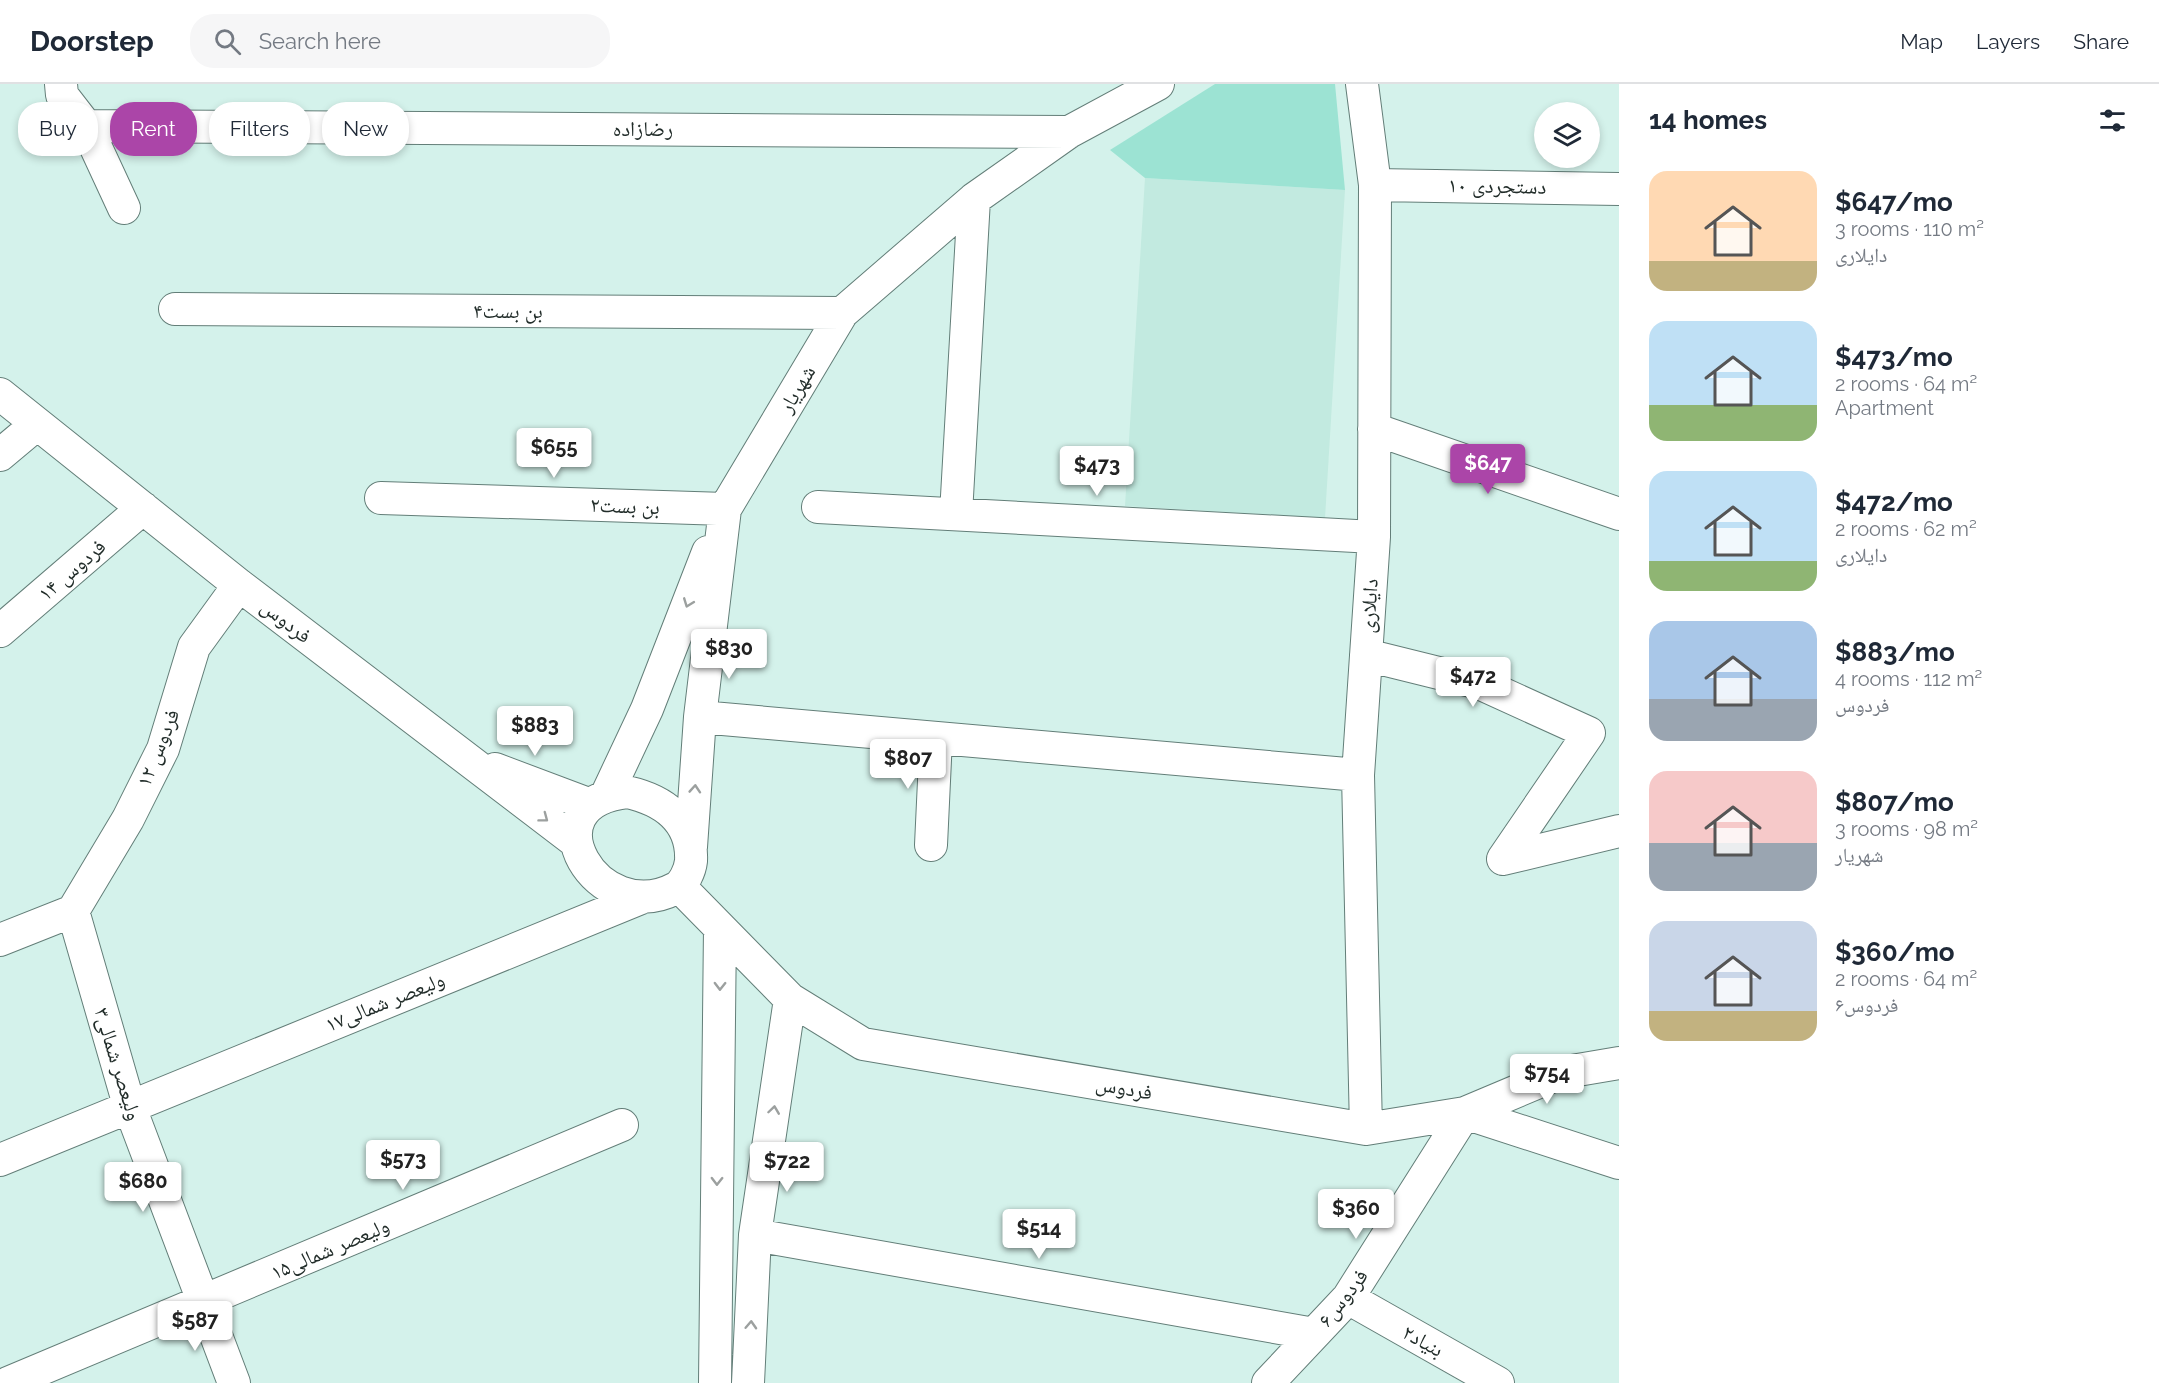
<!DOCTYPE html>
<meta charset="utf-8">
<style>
:root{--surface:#fff;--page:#f6f6f7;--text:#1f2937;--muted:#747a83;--line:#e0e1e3;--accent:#ab45a8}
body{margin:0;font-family:Raleway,"Noto Naskh Arabic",sans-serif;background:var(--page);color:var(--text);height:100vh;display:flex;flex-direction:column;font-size:22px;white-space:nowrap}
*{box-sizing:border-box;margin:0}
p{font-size:20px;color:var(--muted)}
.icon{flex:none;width:33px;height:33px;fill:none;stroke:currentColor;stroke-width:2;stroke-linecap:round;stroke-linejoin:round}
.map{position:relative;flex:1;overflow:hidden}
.drawer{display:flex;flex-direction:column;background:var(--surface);width:540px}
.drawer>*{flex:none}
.banner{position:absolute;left:18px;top:18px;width:570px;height:54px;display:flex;gap:12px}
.buttons{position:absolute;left:1534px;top:18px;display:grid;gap:12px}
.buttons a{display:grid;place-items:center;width:66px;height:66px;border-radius:50%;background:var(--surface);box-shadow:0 3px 9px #0003;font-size:30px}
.price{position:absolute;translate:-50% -51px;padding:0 14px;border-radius:6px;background:#fff;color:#222;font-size:20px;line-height:39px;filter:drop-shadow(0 2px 3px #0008)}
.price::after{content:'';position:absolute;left:50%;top:36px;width:18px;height:14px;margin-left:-9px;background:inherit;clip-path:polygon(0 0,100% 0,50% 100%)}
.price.on{background:var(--accent);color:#fff}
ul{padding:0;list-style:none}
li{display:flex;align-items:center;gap:18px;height:150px;padding:0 30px}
li span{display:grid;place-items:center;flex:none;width:168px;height:120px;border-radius:18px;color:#555}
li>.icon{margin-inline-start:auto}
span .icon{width:72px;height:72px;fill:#fffc;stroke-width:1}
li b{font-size:26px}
h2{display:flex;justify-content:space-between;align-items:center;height:72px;padding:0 30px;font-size:26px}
.chip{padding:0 21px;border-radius:24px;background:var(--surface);box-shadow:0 3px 9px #0003;font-size:21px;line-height:54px}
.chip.on{background:var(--accent);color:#fff}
header{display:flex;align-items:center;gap:36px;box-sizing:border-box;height:84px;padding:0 30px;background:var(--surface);border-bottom:2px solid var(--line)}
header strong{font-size:28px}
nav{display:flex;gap:33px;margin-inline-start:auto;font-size:21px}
.search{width:420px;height:54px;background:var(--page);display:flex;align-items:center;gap:15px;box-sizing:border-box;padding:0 21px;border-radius:24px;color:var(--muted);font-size:22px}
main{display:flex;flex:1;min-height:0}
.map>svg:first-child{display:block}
</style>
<header>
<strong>Doorstep</strong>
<div class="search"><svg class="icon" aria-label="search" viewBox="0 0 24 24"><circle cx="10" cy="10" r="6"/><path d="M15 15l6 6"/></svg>Search here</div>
<nav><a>Map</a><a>Layers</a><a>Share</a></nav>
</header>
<main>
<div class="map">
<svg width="1619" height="1299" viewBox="0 0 1619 1299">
<rect width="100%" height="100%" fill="#d4f2eb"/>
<!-- built -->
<path fill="#c2eae0" d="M1145,94L1345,106L1325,434L1125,422Z"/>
<!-- green -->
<path fill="#9ce3d3" d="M1215,0H1335L1345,106L1145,94L1110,66Z"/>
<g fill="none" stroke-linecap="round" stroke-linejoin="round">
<!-- street casing -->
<g stroke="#637e78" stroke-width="34">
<path id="street" d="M61,0L62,11L86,42L124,124
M1362,0L1375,101L1374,453L1358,691L1366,1045
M86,42L1069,48
M1375,101L1619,105
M175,225L842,229
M0,310L239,501L576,758
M1374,345L1619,430
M0,371L37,340
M381,414L725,425
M818,423L1374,453
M956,430L974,115
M0,547L143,424
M1366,571L1479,599L1589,649L1503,775
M700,633L1358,691
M495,685L588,720
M627,708C663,716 693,737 691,777C690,786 684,800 676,804C598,846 523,720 627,708Z
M607,710L647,625L708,468
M931,761L936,654
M691,763L700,633L725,425L842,229L974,115L1069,48L1158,0
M1503,775L1619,747
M679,802L790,915L863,960L1366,1045L1465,1029L1619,1079
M73,827L129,1021L234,1299
M73,827L128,735L163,665L194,563L239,501
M0,856L73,827
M1465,1029L1560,989L1619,979
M0,1076L641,814
M755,1151L1314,1250
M1348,1214L1498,1299
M8,1299L622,1041
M715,1299L720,844
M748,1299L755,1151L790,915
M1268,1299L1348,1214L1465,1029"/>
</g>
<!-- street -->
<use href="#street" stroke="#fff" stroke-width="32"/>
</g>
<!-- one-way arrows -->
<defs><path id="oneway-chevron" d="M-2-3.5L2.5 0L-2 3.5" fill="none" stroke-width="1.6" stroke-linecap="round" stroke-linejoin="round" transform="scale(1.5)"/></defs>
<g stroke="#9ca09f">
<use href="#oneway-chevron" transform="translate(688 519) rotate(111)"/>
<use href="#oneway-chevron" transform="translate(695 705) rotate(-86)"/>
<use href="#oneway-chevron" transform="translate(544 734) rotate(37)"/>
<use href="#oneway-chevron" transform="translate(720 902) rotate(91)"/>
<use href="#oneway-chevron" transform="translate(774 1026) rotate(-82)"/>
<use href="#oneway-chevron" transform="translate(717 1097) rotate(91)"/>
<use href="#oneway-chevron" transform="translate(751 1241) rotate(-87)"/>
</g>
<g text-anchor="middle" stroke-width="4.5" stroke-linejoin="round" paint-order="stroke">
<!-- street labels -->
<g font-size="21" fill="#222d2a" stroke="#fff">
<text x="643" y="52">رضازاده</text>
<text transform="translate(1497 102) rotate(1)" y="7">دستجردی ۱۰</text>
<text x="508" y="234">بن بست۴</text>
<text transform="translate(797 305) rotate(-59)" y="7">شهریار</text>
<text transform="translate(625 422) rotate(2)" y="7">بن بست۲</text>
<text transform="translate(72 486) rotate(-41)" y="7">فردوس ۱۴</text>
<text transform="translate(1369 522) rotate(-86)" y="7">دایلاری</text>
<text transform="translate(286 537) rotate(38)" y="7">فردوس</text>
<text transform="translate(158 664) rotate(-68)" y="7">فردوس ۱۲</text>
<text transform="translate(385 918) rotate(-22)" y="7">ولیعصر شمالی۱۷</text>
<text transform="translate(118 980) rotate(73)" y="7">ولیعصر شمالی۳</text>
<text transform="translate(1124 1004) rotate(10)" y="7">فردوس</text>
<text transform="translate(330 1165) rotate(-23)" y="7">ولیعصر شمالی۱۵</text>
<text transform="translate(1343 1214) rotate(-52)" y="7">فردوس۶</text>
<text transform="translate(1423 1257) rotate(29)" y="7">بنیاد۲</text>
</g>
</g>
</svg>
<div class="buttons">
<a><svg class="icon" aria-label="layers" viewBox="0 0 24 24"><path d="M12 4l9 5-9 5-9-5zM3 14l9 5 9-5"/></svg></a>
</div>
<b class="price" style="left:554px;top:395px">$655</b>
<b class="price on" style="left:1488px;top:411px">$647</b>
<b class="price" style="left:1097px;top:413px">$473</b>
<b class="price" style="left:729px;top:596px">$830</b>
<b class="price" style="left:1473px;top:624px">$472</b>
<b class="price" style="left:535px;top:673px">$883</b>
<b class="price" style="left:908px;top:706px">$807</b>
<b class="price" style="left:1547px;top:1021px">$754</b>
<b class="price" style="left:403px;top:1107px">$573</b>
<b class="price" style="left:787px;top:1109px">$722</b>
<b class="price" style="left:143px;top:1129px">$680</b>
<b class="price" style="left:1356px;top:1156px">$360</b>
<b class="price" style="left:1039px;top:1176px">$514</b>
<b class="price" style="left:195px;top:1268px">$587</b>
<div class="banner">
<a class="chip">Buy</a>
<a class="chip on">Rent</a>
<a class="chip">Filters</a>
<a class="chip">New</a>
</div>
</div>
<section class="drawer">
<h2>14 homes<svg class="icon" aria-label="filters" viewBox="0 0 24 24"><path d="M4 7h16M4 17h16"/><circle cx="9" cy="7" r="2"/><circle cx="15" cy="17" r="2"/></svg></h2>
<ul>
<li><span style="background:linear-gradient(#ffd9b3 75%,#c2b280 0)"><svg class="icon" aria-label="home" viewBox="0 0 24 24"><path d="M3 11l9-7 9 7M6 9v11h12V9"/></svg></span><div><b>$647/mo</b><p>3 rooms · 110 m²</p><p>دایلاری</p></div></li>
<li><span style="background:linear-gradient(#bfe0f5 70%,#8fb573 0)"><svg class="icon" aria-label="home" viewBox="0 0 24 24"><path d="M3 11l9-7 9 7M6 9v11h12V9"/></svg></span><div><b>$473/mo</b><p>2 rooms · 64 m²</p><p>Apartment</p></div></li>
<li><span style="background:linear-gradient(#bfe0f5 75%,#8fb573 0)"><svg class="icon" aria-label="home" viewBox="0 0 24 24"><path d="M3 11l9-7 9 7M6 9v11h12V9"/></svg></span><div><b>$472/mo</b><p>2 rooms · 62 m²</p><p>دایلاری</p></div></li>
<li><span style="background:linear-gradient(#a9c7e8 65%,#9aa5b1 0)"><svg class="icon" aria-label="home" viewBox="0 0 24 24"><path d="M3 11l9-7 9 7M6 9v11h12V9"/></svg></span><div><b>$883/mo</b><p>4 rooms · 112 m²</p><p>فردوس</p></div></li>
<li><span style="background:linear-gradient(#f6c9c9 60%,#9aa5b1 0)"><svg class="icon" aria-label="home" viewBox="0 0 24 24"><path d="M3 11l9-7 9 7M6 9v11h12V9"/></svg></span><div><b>$807/mo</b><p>3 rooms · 98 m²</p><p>شهریار</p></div></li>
<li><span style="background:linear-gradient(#c9d6e8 75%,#c2b280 0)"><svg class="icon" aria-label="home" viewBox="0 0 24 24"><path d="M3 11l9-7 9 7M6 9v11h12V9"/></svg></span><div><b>$360/mo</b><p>2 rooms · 64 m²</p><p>فردوس۶</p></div></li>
</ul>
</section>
</main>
